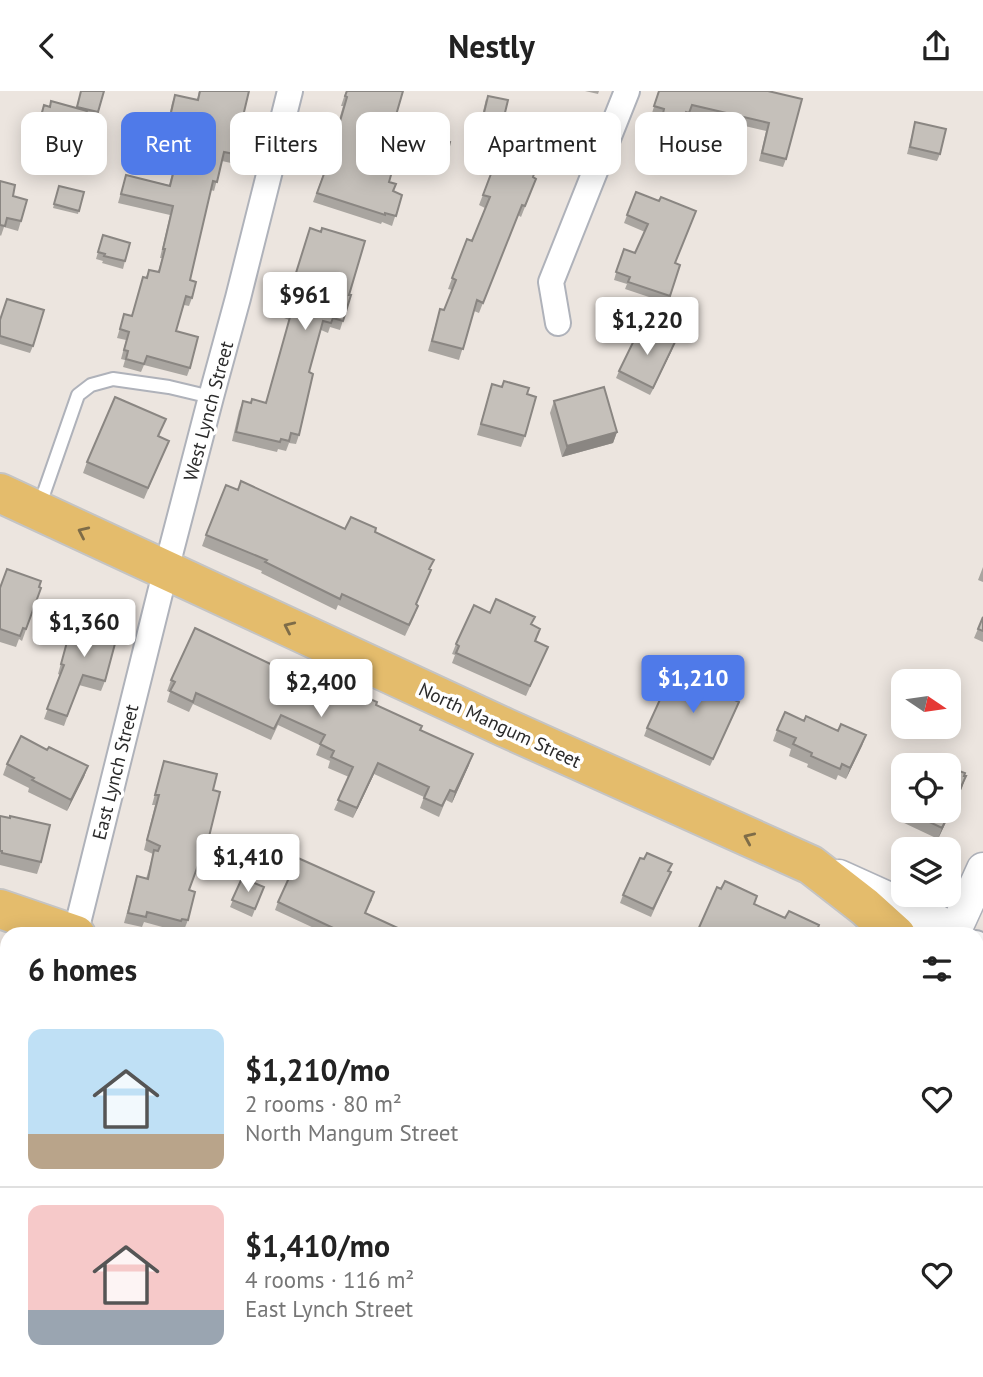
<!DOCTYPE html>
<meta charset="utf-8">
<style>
:root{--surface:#fff;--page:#f6f6f6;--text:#222;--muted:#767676;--line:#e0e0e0;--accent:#4f7ae9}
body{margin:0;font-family:"PT Sans",sans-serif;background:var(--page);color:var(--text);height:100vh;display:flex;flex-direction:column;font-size:26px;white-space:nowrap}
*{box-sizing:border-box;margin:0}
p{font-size:23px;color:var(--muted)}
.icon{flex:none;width:38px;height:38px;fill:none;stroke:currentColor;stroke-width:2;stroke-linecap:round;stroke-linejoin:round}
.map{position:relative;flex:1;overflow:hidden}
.sheet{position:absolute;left:0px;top:836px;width:984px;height:450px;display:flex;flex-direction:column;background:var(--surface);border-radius:21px 21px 0 0;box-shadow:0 4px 18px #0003}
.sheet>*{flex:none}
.guide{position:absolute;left:21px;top:21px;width:942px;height:63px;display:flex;gap:14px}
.needle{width:46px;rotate:103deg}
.controls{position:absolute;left:891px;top:578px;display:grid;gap:14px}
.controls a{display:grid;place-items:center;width:70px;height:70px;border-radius:14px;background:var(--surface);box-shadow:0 4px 18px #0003;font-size:35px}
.price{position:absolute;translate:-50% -60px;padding:0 16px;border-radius:7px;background:#fff;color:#222;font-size:23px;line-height:46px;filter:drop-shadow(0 2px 4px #0008)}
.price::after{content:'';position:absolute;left:50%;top:42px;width:21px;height:16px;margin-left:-10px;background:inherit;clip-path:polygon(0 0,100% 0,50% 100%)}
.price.current{background:var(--accent);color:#fff}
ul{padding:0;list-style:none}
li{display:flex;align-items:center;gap:21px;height:175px;padding:0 28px}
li+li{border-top:2px solid var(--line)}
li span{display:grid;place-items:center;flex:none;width:196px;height:140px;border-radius:14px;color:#555}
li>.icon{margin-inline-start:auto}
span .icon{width:84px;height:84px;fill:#fffc;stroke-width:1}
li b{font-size:30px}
h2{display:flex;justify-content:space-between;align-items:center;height:84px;padding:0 28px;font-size:30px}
.pill{padding:0 24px;border-radius:14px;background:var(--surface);box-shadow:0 4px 18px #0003;font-size:24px;line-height:63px}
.pill.current{background:var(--accent);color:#fff}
header{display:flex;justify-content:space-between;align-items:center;height:91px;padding:0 28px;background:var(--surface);font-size:32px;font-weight:600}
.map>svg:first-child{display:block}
</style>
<header><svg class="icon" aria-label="back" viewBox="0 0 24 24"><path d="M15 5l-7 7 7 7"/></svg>Nestly<svg class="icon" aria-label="share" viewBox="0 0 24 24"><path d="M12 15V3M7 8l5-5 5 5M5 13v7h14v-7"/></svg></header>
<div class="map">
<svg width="983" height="1286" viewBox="0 0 983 1286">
<rect width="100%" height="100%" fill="#ece5df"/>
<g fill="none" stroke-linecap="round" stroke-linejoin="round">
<!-- service casing -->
<g stroke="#afb2ba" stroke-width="16">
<path id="service" d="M39,416L78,304L91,294L113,288L169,296L211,306
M976,1054L983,1057"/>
</g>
<!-- minor casing -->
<g stroke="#afb2ba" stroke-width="28">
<path id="minor" d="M558,232L551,191L627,0
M75,844L160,502L211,306L238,207L290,0
M976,852L983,856
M0,1162L7,1132
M976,1262L983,1233
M139,1279L145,1286
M688,1286L692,1279"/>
</g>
<!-- tertiary casing -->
<g stroke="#afb2ba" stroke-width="35">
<path id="tertiary" d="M839,785L932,827L954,840
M953,844L983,778"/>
</g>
<!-- primary casing -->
<g stroke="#c4c4c4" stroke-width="42">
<path id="primary" d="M0,402L506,637L811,774L865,816L896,844
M0,818L76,844
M976,1203L983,1216
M976,1265L983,1268"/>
</g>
<!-- service -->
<use href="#service" stroke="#fff" stroke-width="12"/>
<!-- minor -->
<use href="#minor" stroke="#fff" stroke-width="24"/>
<!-- tertiary -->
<use href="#tertiary" stroke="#fff" stroke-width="32"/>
<!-- primary -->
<use href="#primary" stroke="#e4bc6c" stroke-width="38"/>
</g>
<!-- wall -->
<path fill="#a9a5a0" d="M81,0H104L97,25L86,22L70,79L34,70L35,67L23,64L35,24L40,25L44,14L49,15L76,17Z
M199,0H249L234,63L231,72L222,70L214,100L211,99L190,189L192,207L189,215L184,214L176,240L190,277L187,285L144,274L141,281L123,276L125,269L121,268L126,249L117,247L124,223L132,225L143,186H146L149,179L158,181L162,167H160L170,124L118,112L126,84L169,94L179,56L170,54L174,37L167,35L172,12L175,4L197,9Z
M346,0L390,45L389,91L393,100L402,104L392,135L382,131L381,133L313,111L324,81L343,15H341Z
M585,0H599L598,3Z
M659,0H768L786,68L783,76L759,70L766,40L689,22L686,30L683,29L679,41L659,35L662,26L652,22Z
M486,8L503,30L502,34L481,29Z
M915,31L940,63L937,70L907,63Z
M430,50L445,72L444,76L425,71Z
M497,67L536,88L521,126L518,124L479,222L474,220L459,269L428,260L440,218L444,219L452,199L448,198L467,148L472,150L485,117L479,114Z
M0,90L13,105L21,130L18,140L4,136L1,145L0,144Z
M59,95L84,101L78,123L53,117Z
M636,101L675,173L680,174L667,212L625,198L627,193L614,189L621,165L635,162L645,141L624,132Z
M310,137L349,204H351L340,239L330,236L328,242L321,239L309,281L299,344L296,353L289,352L286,360L278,358L277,361L232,350L239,320L243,310L250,312L266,311L289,229L279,225L293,184L295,185Z
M103,144L125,170L123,178L102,172L103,170L96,168Z
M0,228L33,255L30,262L0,253Z
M672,259L650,304L616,287L619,280Z
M504,290L527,303L525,345L521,356L477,344L492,293L501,296Z
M554,310L617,341L613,352L562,366L550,322Z
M159,346L169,350L144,408L83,382L87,371Z
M345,438L375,442L431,479L416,514L418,515L414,526L405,545L338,514L336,519L261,482L262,480L202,455L206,444Z
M983,476V491L978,489Z
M0,496L41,497L22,550L19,548L16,556L0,551Z
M490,522L532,534L536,550L548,556L526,605L452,572L455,564L452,563L456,553Z
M74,525L105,590L101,600L79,594L64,635L44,628L60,584L58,583Z
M983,526V551L974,547Z
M279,585L339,612L376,614L421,639L469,674L452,712L446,709L439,726L420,717L424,706L374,683L353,727L334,719L349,686L328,677L330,670L316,664L320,654L278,634L271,649L193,613L189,621L167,611L170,601L167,600L171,589Z
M736,619L710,675L644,645L647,637Z
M804,630L838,640L866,644L846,688L838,684L836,689L807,676L808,673L789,665L791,658L773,650L777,639Z
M47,659L88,675L84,686L67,720L28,701L29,697L3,684L7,673Z
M164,670L213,699L203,770L199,780L196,779L189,799L188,829L184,839L178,838L177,840L144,831L142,836L124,832L137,785L146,788L153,763L144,759L155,714H152Z
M962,697L938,748L902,731L905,722L902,720L903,718V719H948Z
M0,725L41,771L37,783L0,774Z
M669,780L668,788L651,826L620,812L623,804Z
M242,787L264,796L252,826L230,816Z
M372,809L365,822L413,844H329L275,819L278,811Z
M982,1069H983V1122L976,1089V1085Z
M201,1279H260L256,1286H199Z
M789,1279H826L823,1286H792L788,1284Z"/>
<!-- shaded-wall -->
<path fill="#8a8682" d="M675,251L672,259L650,304L653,297Z
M617,341L613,352L562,366L567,355Z
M866,644L862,655L846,688L850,677Z
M473,663L469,674L452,712L455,701Z
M378,672L374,683L353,727L357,717Z
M88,675L84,686L67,720L71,709Z
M966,685L962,697L938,748L942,737Z"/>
<!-- building -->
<path fill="#c5c0ba" stroke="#8a8682" stroke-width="2" d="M81,0H104L98,21L77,16Z
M200,0H249L234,63L224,61L217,91L213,90L190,189L196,191L192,207L186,205L176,240L198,246L190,277L147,265L144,273L126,268L128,260L124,259L129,241L120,238L124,223L132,225L143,186L147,187L149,179L159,181L165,158H163L173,115L121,103L126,84L170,95L182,47L173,45L177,28L170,26L175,4L198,9Z
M347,0H403L390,45L401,49L389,91L396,93L393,100L402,104L396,125L385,122V124L317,102L328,72L347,6L345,5Z
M659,0H768L802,8L786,68L762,62L769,32L692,14L689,22L686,21L682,34L662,27L664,18L654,15Z
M488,5L508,9L503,30L483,26Z
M51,10L87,20L74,68L38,59L39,56L27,53L35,24L41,25L44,14L50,16Z
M915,31L946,38L940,63L910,56Z
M432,47L450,51L445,72L427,68Z
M509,57L539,69L533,86L536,88L525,115L522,114L483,212L477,209L463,258L432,250L440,218L444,219L456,189L452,187L467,148L472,150L490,106L483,104L497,67L504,69Z
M0,90L15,94L13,105L27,109L21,130L7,127L5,135L0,134Z
M59,95L84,101L79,120L54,113Z
M636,101L659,110L661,106L696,120L675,172L680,174L670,205L628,191L630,186L616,181L624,158L635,162L648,133L627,124Z
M310,137L321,141L322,137L365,150L349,204H351L343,230L333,227L331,232L323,230L309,281L313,283L299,344L291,342L289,350L281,348L280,351L236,341L243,310L251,312L252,308L266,312L292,219L282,216L293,184L295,185Z
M103,144L130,152L125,170L104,165L105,163L98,161Z
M7,208L44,219L33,255L0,245V229Z
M641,235L675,251L653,297L619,280Z
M504,290L529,297L527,303L536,306L525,345L481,333L492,293L502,296Z
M604,296L617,341L567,355L554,310Z
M115,306L166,328L158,345L169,350L148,397L87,371Z
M241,390L345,438L351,426L376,437L375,441L434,469L429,478L431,479L416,513L418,515L409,534L342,503L340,508L265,471L267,469L206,444L226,394L238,399Z
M7,478L41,490L39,496L41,497L26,538L23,537L20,545L0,538V497Z
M496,508L535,526L531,533L540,538L535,550L548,556L530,595L456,562L459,555L456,553L474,514L490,522Z
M80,523L120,534L105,590L83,584L67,625L47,618L64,574L61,573L74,525L79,527Z
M983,526V540L978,538Z
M195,537L281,578L278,584L339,612L341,609H343L348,598L377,611L376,614L422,635L420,639L473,663L455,701L450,699L442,715L424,707L429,696L378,672L357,717L338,709L353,676L331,666L334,660L320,653L325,644L281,624L274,638L196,602L193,611L170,600L175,591L171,589Z
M673,580L739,611L713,668L647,637Z
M785,621L804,630L806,625L838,640L841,633L866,644L850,677L842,673L840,678L811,665L812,662L793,653L796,647L777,639Z
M21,645L47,659L49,656L88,675L71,709L32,689L34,687L7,673Z
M926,666L944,674H922Z
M164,670L217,683L213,699L220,701L203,770L200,769L189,799L195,801L188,829L182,828L181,830L147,821L146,826L128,822L137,785L148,788L154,759L158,760L160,755L147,749L159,704H155Z
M948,676L965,682L964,685H966L942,737L906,720L948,719Z
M0,725L10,727V725L50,734L41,771L2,762V760H0Z
M647,762L672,773L668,780L671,781L653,818L623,804L640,767L644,768Z
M298,767L374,801L365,822L413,844H348L278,811Z
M242,787L264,796L255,818L232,809Z
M725,790L757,805L754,813L785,827L789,820L819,834L815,844H703L697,841L717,796L721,798Z
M0,897L7,898V928L0,959Z
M983,1078V1101L979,1079Z
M37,1279H70L68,1286H36Z
M201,1279H258L254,1286H210L201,1281Z
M566,1279L583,1286H563Z
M796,1279H825L822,1286H811Z"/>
<!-- one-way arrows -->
<defs><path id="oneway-chevron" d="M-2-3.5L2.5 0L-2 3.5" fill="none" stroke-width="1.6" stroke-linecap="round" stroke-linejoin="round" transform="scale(1.75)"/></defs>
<g stroke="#7e6c48">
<use href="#oneway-chevron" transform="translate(83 441) rotate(-155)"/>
<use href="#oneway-chevron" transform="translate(289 536) rotate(-155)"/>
<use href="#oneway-chevron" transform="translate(749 747) rotate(-156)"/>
</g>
<g text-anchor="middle" stroke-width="7" stroke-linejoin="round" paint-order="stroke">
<!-- street labels -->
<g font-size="19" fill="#2b2b2b" stroke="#fff">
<text transform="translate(208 320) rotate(-75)" y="7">West Lynch Street</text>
<text transform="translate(500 634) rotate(25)" y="7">North Mangum Street</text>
<text transform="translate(115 681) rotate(-76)" y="7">East Lynch Street</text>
</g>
</g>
</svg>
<div class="controls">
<a><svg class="needle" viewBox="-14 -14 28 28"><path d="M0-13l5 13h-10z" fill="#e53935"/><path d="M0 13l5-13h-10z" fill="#767676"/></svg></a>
<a><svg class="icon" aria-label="locate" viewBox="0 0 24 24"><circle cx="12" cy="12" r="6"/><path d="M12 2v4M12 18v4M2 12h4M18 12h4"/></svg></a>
<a><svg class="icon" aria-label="layers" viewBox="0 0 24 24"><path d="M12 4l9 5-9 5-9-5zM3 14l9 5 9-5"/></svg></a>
</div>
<b class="price" style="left:305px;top:241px">$961</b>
<b class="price" style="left:647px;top:266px">$1,220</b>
<b class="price" style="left:84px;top:568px">$1,360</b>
<b class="price current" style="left:693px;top:624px">$1,210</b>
<b class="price" style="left:321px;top:628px">$2,400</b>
<b class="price" style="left:248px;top:803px">$1,410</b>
<div class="guide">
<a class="pill">Buy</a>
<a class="pill current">Rent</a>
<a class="pill">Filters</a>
<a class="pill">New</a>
<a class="pill">Apartment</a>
<a class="pill">House</a>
</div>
<section class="sheet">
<h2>6 homes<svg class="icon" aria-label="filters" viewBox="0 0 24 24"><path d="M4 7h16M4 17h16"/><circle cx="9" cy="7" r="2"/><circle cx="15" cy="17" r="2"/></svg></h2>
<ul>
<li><span style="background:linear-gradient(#bfe0f5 75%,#b9a48a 0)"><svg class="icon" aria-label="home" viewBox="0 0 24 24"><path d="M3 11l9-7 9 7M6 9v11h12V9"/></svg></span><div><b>$1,210/mo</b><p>2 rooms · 80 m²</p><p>North Mangum Street</p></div><svg class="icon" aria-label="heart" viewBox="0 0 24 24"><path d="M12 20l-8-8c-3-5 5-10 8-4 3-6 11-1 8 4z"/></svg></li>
<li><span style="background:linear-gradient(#f6c9c9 75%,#9aa5b1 0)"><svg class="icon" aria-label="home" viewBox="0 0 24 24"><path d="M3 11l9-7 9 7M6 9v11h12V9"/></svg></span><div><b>$1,410/mo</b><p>4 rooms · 116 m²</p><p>East Lynch Street</p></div><svg class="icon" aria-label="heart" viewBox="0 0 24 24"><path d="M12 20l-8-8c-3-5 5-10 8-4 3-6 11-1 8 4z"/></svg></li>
</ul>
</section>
</div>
